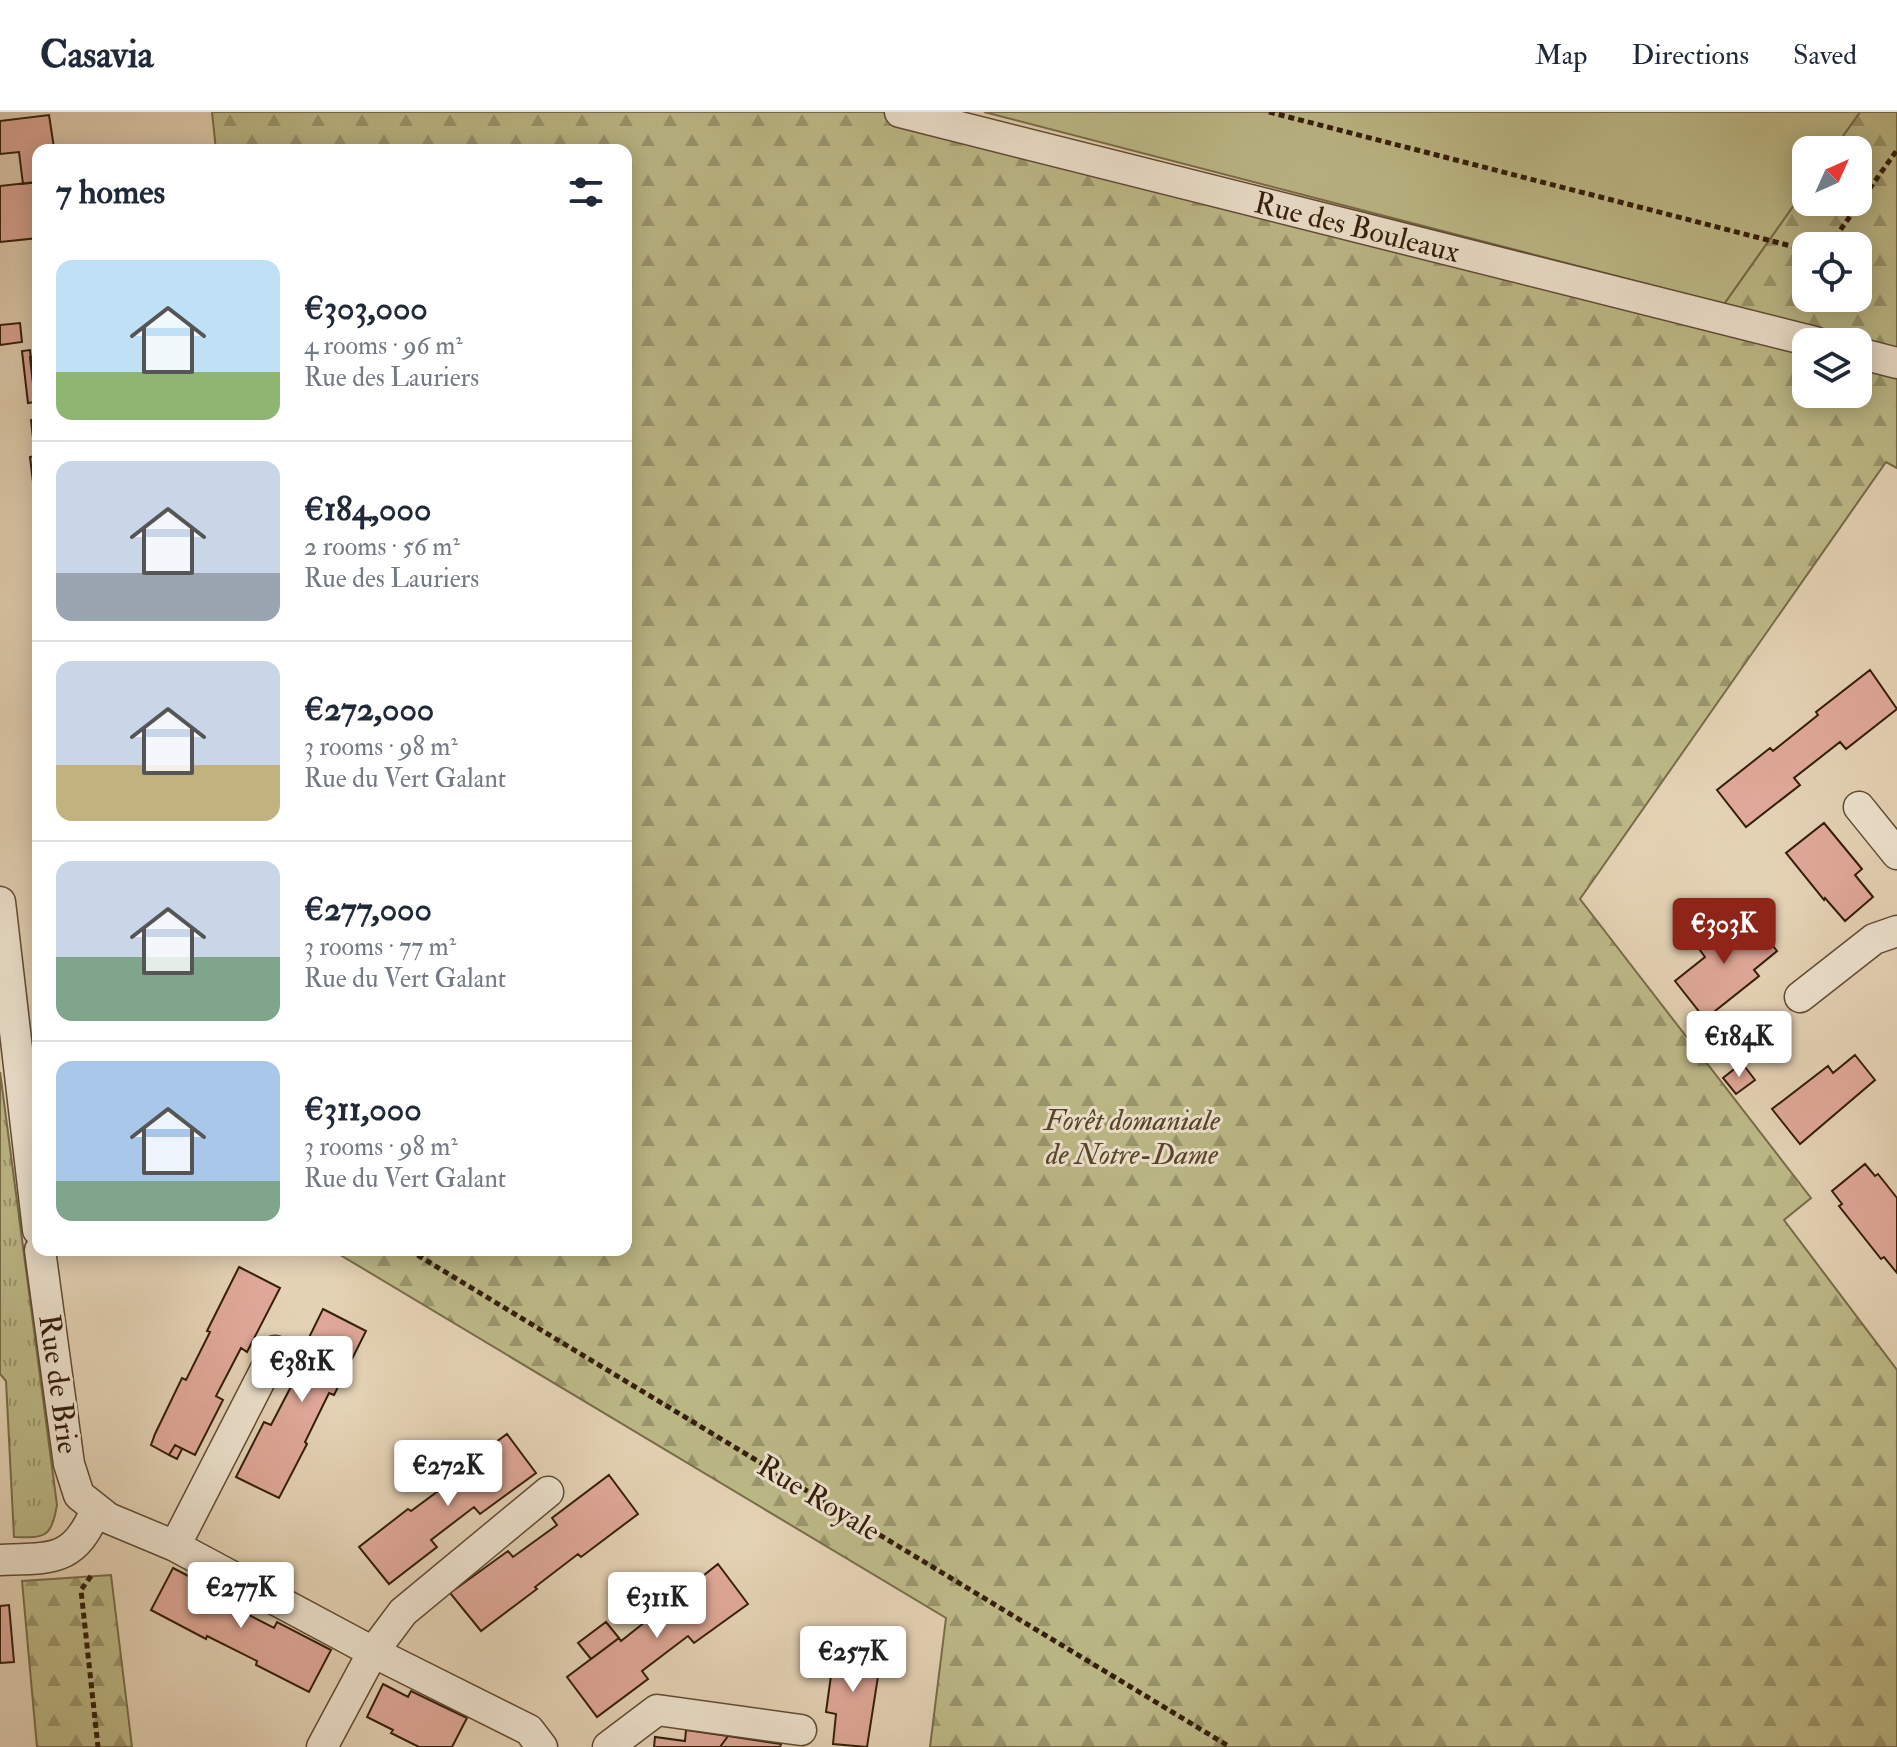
<!DOCTYPE html>
<meta charset="utf-8">
<style>
:root{--surface:#fff;--page:#f6f6f7;--text:#1f2937;--muted:#747a83;--line:#e0e1e3;--accent:#8f2418}
body{margin:0;font-family:"IM FELL Double Pica",serif;background:var(--page);color:var(--text);height:100vh;display:flex;flex-direction:column;font-size:30px;white-space:nowrap}
*{box-sizing:border-box;margin:0}
p{font-size:26px;color:var(--muted)}
.icon{flex:none;width:44px;height:44px;fill:none;stroke:currentColor;stroke-width:2;stroke-linecap:round;stroke-linejoin:round}
.map{position:relative;flex:1;overflow:hidden}
.details{position:absolute;left:32px;top:32px;width:600px;height:1112px;display:flex;flex-direction:column;background:var(--surface);border-radius:16px;box-shadow:0 4px 20px #0003}
.details>*{flex:none}
.needle{width:52px;rotate:45deg}
.tools{position:absolute;left:1792px;top:24px;display:grid;gap:16px}
.tools a{display:grid;place-items:center;width:80px;height:80px;border-radius:16px;background:var(--surface);box-shadow:0 4px 20px #0003;font-size:40px}
.price{position:absolute;translate:-50% -68px;padding:0 18px;border-radius:8px;background:#fff;color:#222;font-size:26px;line-height:52px;filter:drop-shadow(0 2px 4px #0008)}
.price::after{content:'';position:absolute;left:50%;top:48px;width:24px;height:18px;margin-left:-12px;background:inherit;clip-path:polygon(0 0,100% 0,50% 100%)}
.price.selected{background:var(--accent);color:#fff}
ul{padding:0;list-style:none}
li{display:flex;align-items:center;gap:24px;height:200px;padding:0 24px}
li+li{border-top:2px solid var(--line)}
li span{display:grid;place-items:center;flex:none;width:224px;height:160px;border-radius:16px;color:#555}
li>.icon{margin-inline-start:auto}
span .icon{width:96px;height:96px;fill:#fffc;stroke-width:1}
li b{font-size:34px}
h2{display:flex;justify-content:space-between;align-items:center;height:96px;padding:0 24px;font-size:34px}
header{display:flex;align-items:center;gap:48px;box-sizing:border-box;height:112px;padding:0 40px;background:var(--surface);border-bottom:2px solid var(--line)}
header strong{font-size:38px}
nav{display:flex;gap:44px;margin-inline-start:auto;font-size:28px}
.map>svg:first-child{display:block}
</style>
<header>
<strong>Casavia</strong>
<nav><a>Map</a><a>Directions</a><a>Saved</a></nav>
</header>
<div class="map">
<svg width="1897" height="1635" viewBox="0 0 1897 1635">
<defs>
<pattern id="grass-tufts" width="24" height="20" patternUnits="userSpaceOnUse" patternTransform="scale(2)"><rect width="24" height="20" fill="#bcb987"/><path d="M3 7l-1-3M5 7V3M7 7l1-3M15 17l-1-3M17 17v-4M19 17l1-3" fill="none" stroke="#9a966d"/></pattern>
<pattern id="forest-firs" width="22" height="20" patternUnits="userSpaceOnUse" patternTransform="scale(2)"><rect width="22" height="20" fill="#bcb987"/><path d="M5 1l3.5 6h-7zM16 11l3.5 6h-7z" fill="#9a966d"/></pattern>
</defs>
<rect width="100%" height="100%" fill="#e4d2b4"/>
<filter id="stains"><feTurbulence type="fractalNoise" baseFrequency=".0025" numOctaves="4"/><feColorMatrix values="0 0 0 0 .2 0 0 0 0 .09 0 0 0 0 .02 0 0 0 .5 -.17"/></filter>
<radialGradient id="worn" r=".72"><stop offset=".6" stop-color="#630" stop-opacity="0"/><stop offset="1" stop-color="#630" stop-opacity=".3"/></radialGradient>
<!-- grass -->
<path fill="url(#grass-tufts)" stroke="#786c48" stroke-width="2" d="M0,960L57,1393C51,1426 45,1426 14,1425L6,1269L0,1262Z"/>
<!-- forest -->
<path fill="url(#forest-firs)" stroke="#786c48" stroke-width="2" fill-rule="evenodd" d="M212,0H900L1723,205L1724,192L1806,76V90H1858V38H1833L1860,0H1897V356L1886,350L1580,787L1811,1086L1784,1108L1897,1258V1635H930L946,1506L332,1138H626V38H216ZM1806,134H1858V186H1806ZM1806,230H1858V282H1806Z
M111,1463L132,1635H37L22,1469Z"/>
<!-- pitch -->
<path fill="#bcb987" stroke="#786c48" stroke-width="2" d="M984,0H1860L1833,38H1806V76L1724,192Z"/>
<!-- building -->
<path fill="#dfa898" stroke="#351e0a" stroke-width="2" d="M49,3L54,36L91,33V38H38V70L23,72L19,40L0,42V9Z
M35,70L38,126L0,130V74Z
M20,211L22,230L0,233V213Z
M30,238L35,290L28,291L22,239Z
M38,244V290H35L30,245Z
M38,307V370H33L30,345L35,344L31,308Z
M1870,558L1897,597L1846,637L1840,630L1794,666L1800,673L1746,715L1717,678L1770,636L1773,639L1818,603L1816,600Z
M1824,711L1862,757L1855,763L1873,785L1845,809L1825,786L1824,788L1786,741Z
M1716,806L1733,829L1755,811L1777,839L1754,858L1759,864L1705,907L1675,869L1705,845L1691,826Z
M1855,943L1875,968L1800,1032L1772,997L1828,954L1833,961Z
M1742,951L1755,968L1736,982L1723,966Z
M1865,1052L1875,1064L1878,1062L1897,1086V1161L1884,1145L1881,1147L1839,1094L1842,1092L1832,1079Z
M239,1155L280,1176L247,1240L241,1236L216,1284L223,1288L195,1343L175,1333L169,1343L151,1333L155,1322L182,1266L186,1268L210,1220L207,1219Z
M323,1197L366,1219L334,1283L329,1281L305,1330L307,1332L279,1386L236,1365L264,1310L271,1313L296,1265L291,1262Z
M507,1322L536,1361L480,1402L474,1395L431,1428L437,1435L389,1472L359,1435L408,1397L411,1399L453,1368L450,1364Z
M175,1333L182,1337L177,1347L169,1343Z
M609,1363L638,1402L581,1445L578,1442L535,1475L537,1477L481,1519L450,1481L508,1439L513,1445L557,1413L552,1406Z
M718,1452L748,1492L694,1531L688,1524L642,1559L648,1567L597,1605L567,1565L619,1526L621,1529Z
M173,1456L227,1484L224,1490L274,1516L277,1510L331,1538L309,1580L256,1553L257,1549L207,1524L206,1527L151,1498Z
M9,1493L14,1550L0,1551V1494Z
M606,1510L619,1526L591,1547L578,1531Z
M835,1534L882,1539L867,1635L833,1632L836,1602L826,1600Z
M383,1572L408,1585L411,1579L467,1606L452,1635H419L391,1621L393,1618L367,1605Z
M686,1618L728,1624L720,1635H654L655,1625L685,1629Z
M728,1624L781,1632L780,1635H720Z"/>
<g fill="none" stroke-linecap="round" stroke-linejoin="round">
<!-- street casing -->
<g stroke="#614b34" stroke-width="33">
<path id="street" d="M900,0L1815,230
M1858,241L1897,251
M1859,695L1897,742
M0,790L38,1118
M1800,885L1874,827L1897,819
M40,1138L69,1352L79,1383L108,1406L175,1434L373,1540L529,1618L542,1635
M175,1434L275,1239
M0,1448C53,1446 74,1450 96,1398
M322,1635L373,1540L403,1500L548,1380
M608,1635L657,1598L801,1618"/>
</g>
<!-- path -->
<path stroke="#351e0a" stroke-width="5" stroke-dasharray="6 4" stroke-linecap="butt" d="M1269,0L1795,135L1806,136
M1829,134L1897,38
M409,1138L1230,1635
M91,1464L81,1478L98,1635"/>
<!-- street -->
<use href="#street" stroke="#ede2ce" stroke-width="30"/>
</g>
<g text-anchor="middle" stroke-width="6" stroke-linejoin="round" paint-order="stroke">
<!-- street labels -->
<g font-size="30" fill="#351e0a" stroke="#ede2ce">
<text transform="translate(1357 115) rotate(14)" y="10">Rue des Bouleaux</text>
<text transform="translate(59 1272) rotate(82)" y="10">Rue de Brie</text>
<text transform="translate(819 1386) rotate(31)" y="10">Rue Royale</text>
</g>
<!-- park labels -->
<g font-size="30" font-style="italic" fill="#574529" stroke="#ede2ce">
<text x="1132" y="1018">Forêt domaniale<tspan x="1132" dy="34">de Notre-Dame</tspan></text>
</g>
</g>
<rect width="100%" height="100%" filter="url(#stains)"/>
<rect width="100%" height="100%" fill="url(#worn)"/>
</svg>
<div class="tools">
<a><svg class="needle" viewBox="-14 -14 28 28"><path d="M0-13l5 13h-10z" fill="#e53935"/><path d="M0 13l5-13h-10z" fill="#747a83"/></svg></a>
<a><svg class="icon" aria-label="locate" viewBox="0 0 24 24"><circle cx="12" cy="12" r="6"/><path d="M12 2v4M12 18v4M2 12h4M18 12h4"/></svg></a>
<a><svg class="icon" aria-label="layers" viewBox="0 0 24 24"><path d="M12 4l9 5-9 5-9-5zM3 14l9 5 9-5"/></svg></a>
</div>
<b class="price selected" style="left:1724px;top:854px">€303K</b>
<b class="price" style="left:1739px;top:967px">€184K</b>
<b class="price" style="left:302px;top:1292px">€381K</b>
<b class="price" style="left:448px;top:1396px">€272K</b>
<b class="price" style="left:241px;top:1518px">€277K</b>
<b class="price" style="left:657px;top:1528px">€311K</b>
<b class="price" style="left:853px;top:1582px">€257K</b>
<section class="details">
<h2>7 homes<svg class="icon" aria-label="filters" viewBox="0 0 24 24"><path d="M4 7h16M4 17h16"/><circle cx="9" cy="7" r="2"/><circle cx="15" cy="17" r="2"/></svg></h2>
<ul>
<li><span style="background:linear-gradient(#bfe0f5 70%,#8fb573 0)"><svg class="icon" aria-label="home" viewBox="0 0 24 24"><path d="M3 11l9-7 9 7M6 9v11h12V9"/></svg></span><div><b>€303,000</b><p>4 rooms · 96 m²</p><p>Rue des Lauriers</p></div></li>
<li><span style="background:linear-gradient(#c9d6e8 70%,#9aa5b1 0)"><svg class="icon" aria-label="home" viewBox="0 0 24 24"><path d="M3 11l9-7 9 7M6 9v11h12V9"/></svg></span><div><b>€184,000</b><p>2 rooms · 56 m²</p><p>Rue des Lauriers</p></div></li>
<li><span style="background:linear-gradient(#c9d6e8 65%,#c2b280 0)"><svg class="icon" aria-label="home" viewBox="0 0 24 24"><path d="M3 11l9-7 9 7M6 9v11h12V9"/></svg></span><div><b>€272,000</b><p>3 rooms · 98 m²</p><p>Rue du Vert Galant</p></div></li>
<li><span style="background:linear-gradient(#c9d6e8 60%,#7fa58c 0)"><svg class="icon" aria-label="home" viewBox="0 0 24 24"><path d="M3 11l9-7 9 7M6 9v11h12V9"/></svg></span><div><b>€277,000</b><p>3 rooms · 77 m²</p><p>Rue du Vert Galant</p></div></li>
<li><span style="background:linear-gradient(#a9c7e8 75%,#7fa58c 0)"><svg class="icon" aria-label="home" viewBox="0 0 24 24"><path d="M3 11l9-7 9 7M6 9v11h12V9"/></svg></span><div><b>€311,000</b><p>3 rooms · 98 m²</p><p>Rue du Vert Galant</p></div></li>
</ul>
</section>
</div>
